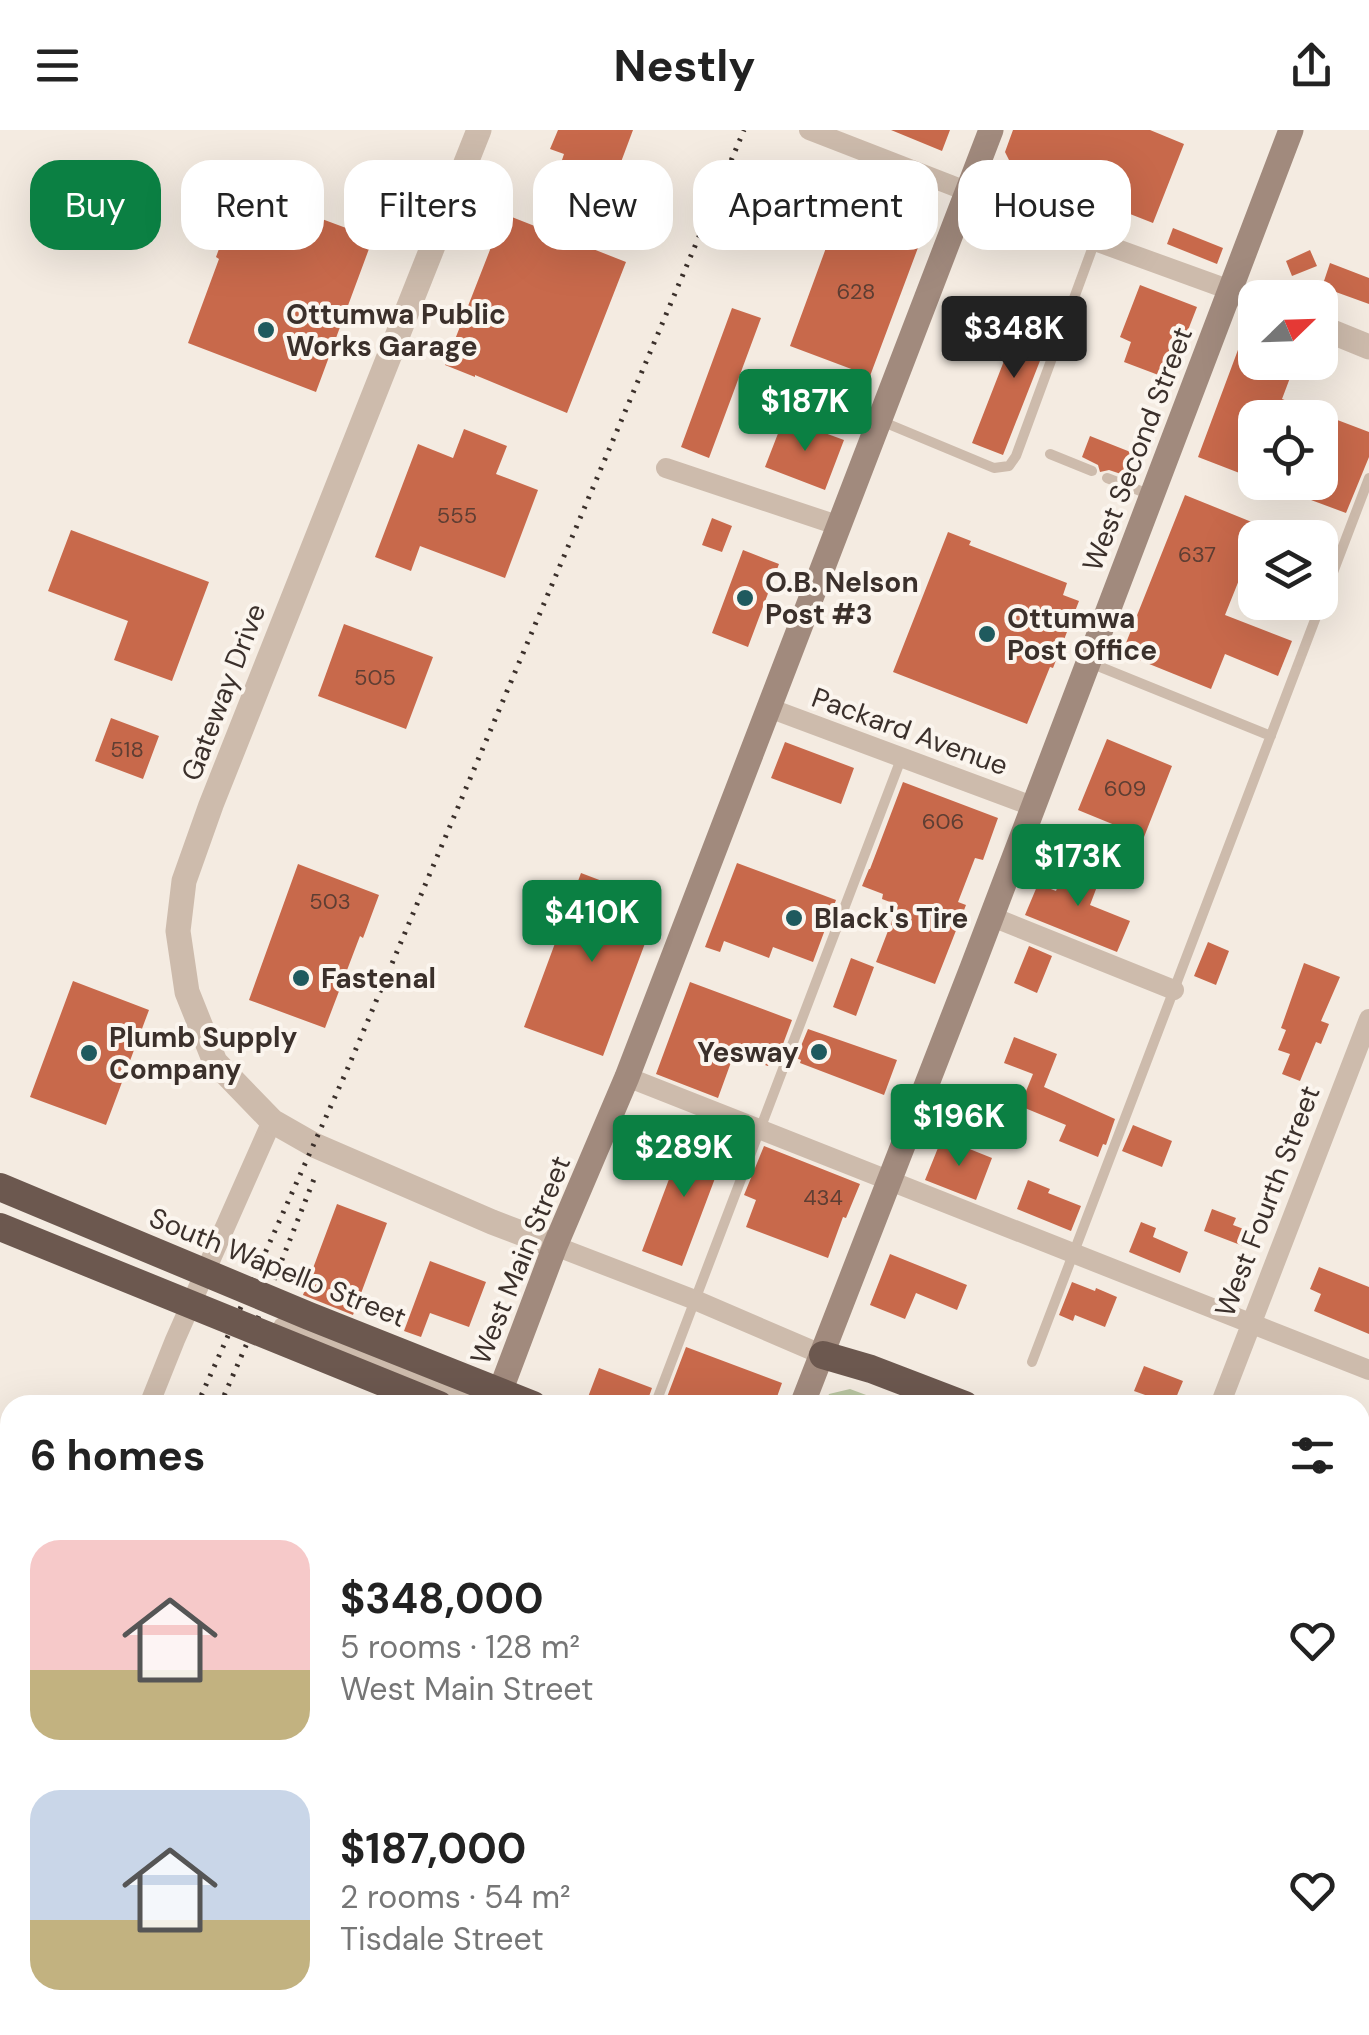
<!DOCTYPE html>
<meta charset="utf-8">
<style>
:root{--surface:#fff;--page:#f2f2f2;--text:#222;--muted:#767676;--accent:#0b8043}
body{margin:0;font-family:"DM Sans",sans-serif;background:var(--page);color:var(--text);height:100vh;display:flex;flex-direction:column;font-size:38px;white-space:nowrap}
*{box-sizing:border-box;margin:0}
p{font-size:32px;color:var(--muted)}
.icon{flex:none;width:55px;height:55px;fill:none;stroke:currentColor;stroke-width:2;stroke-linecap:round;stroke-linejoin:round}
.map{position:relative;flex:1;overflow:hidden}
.details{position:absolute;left:0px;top:1265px;width:1370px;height:640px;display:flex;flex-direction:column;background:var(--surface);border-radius:30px 30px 0 0;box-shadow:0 10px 40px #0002}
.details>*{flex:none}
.top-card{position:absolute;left:30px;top:30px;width:1310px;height:90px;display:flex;gap:20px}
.needle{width:65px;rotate:67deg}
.fabs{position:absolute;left:1238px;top:150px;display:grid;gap:20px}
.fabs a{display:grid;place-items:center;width:100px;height:100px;border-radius:20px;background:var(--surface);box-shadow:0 10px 40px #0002;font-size:50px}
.price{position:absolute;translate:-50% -85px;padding:0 22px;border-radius:10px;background:var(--accent);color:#fff;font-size:32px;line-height:65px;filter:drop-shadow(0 2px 5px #0008)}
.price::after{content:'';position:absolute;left:50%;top:60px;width:30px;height:22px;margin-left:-15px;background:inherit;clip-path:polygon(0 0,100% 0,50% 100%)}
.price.on{background:#222;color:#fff}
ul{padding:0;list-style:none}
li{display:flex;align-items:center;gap:30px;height:250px;padding:0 30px}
li span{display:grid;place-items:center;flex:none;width:280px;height:200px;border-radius:30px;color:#555}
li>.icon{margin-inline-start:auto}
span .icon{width:120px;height:120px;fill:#fffc;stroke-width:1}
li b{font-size:42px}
h2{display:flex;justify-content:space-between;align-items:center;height:120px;padding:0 30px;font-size:42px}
.pill{padding:0 35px;border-radius:30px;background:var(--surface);box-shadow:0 10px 40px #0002;font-size:35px;line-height:90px}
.pill.on{background:var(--accent);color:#fff}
header{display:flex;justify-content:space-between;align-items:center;height:130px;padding:0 30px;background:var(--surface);font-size:45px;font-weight:700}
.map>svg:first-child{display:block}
</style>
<header><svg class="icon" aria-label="menu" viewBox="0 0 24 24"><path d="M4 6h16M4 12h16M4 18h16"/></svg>Nestly<svg class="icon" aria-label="share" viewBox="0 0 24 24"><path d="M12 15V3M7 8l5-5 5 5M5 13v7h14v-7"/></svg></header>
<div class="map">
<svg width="1369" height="1905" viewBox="0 0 1369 1905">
<rect width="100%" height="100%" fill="#f4ebe1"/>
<!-- green -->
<path fill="#b8c4a0" d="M850,1259L893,1275H824L829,1264Z
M92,1895H233L229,1905H103L90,1900Z"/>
<!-- building -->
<path fill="#c8694b" d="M558,0H633L612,56L560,36L564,24L550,19Z
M891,0H950L942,21Z
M1013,0H1150L1184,14L1153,93L1013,38L1005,22Z
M241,59L373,108L316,262L188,213L219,129L216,127Z
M841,77L922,107L870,246L790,216Z
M504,84L626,132L567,283L475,245V247L445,235Z
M1173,98L1223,118L1217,134L1167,114Z
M1310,120L1317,136L1292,146L1286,131Z
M1330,133L1369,148V174L1322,157Z
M1140,155L1197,177L1169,249L1124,232L1131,212L1120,207Z
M1025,177L1056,190L1003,325L972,313Z
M732,178L761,188L709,328L681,317Z
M1251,185L1255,186V232H1296L1282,269L1369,302V327L1346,383L1268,354L1320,352V288H1255V349L1198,327Z
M784,288L844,310L825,360L765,337Z
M464,299L507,316L496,344L538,360L505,448L420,416L411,441L375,427L418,314L453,328Z
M1090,306L1133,323L1124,345L1109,340L1100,342L1098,335L1082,327Z
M1185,365L1289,407L1255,408V450L1241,445L1225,485L1292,511L1278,546L1225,524L1211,559L1122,523Z
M712,388L732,396L722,422L702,415Z
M71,400L209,452L172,551L114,530L128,491L48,461Z
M948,402L971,411L969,415L1067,453L1063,465L1079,471L1053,538L1050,537L1027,594L893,542Z
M743,420L779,434L748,517L712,503Z
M344,494L433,527L406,599L318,566Z
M111,588L159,606L143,649L95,631Z
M1107,609L1172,636L1144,707L1078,680Z
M785,612L854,638L841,674L771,648Z
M903,652L998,688L983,730L975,728L958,772L966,775L935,854L876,832L898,775L882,769L883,764L862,756L869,739H870Z
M1067,732L1101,746L1090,775L1130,791L1117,822L1025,785L1038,754L1056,761Z
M737,733L836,770L813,832L773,817L769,828L724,811L720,822L705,817Z
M298,734L379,765L363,808L360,806L325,898L249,870Z
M581,743L660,773L603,926L524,897Z
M1208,812L1229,821L1216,855L1194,846Z
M1029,816L1052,826L1037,863L1014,853Z
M851,828L874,837L856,886L833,877Z
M1304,833L1340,847L1321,891L1329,894L1321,914L1316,912L1300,951L1282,944L1290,924L1278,920L1286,900L1281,898Z
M73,851L149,880L106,995L30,967Z
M690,852L792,890L780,922L774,920L768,936L734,924L718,968L656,944Z
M808,899L897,930L884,965L800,933L801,930L796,928Z
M1014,907L1057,924L1044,957L1115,989L1106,1015L1103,1014L1098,1027L1059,1011L1066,995L1020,976L1033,944L1004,933Z
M1133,995L1172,1011L1162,1037L1122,1021Z
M686,1004L726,1019L682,1136L642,1121Z
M942,1008L992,1028L976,1070L925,1050Z
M764,1016L860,1054L846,1088L843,1087L828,1128L746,1097L756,1070L744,1065Z
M1028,1050L1050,1059L1048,1063L1081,1076L1071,1101L1017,1079Z
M337,1074L387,1093L353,1185L303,1165Z
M1212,1079L1236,1088L1233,1095L1249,1101L1243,1116L1204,1101Z
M1141,1092L1156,1098L1153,1107L1188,1122L1180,1143L1129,1122Z
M890,1124L967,1155L957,1180L916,1163L905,1189L870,1175Z
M430,1131L486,1152L469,1197L430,1183L421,1207L404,1201Z
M1319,1137L1369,1157V1204L1314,1181L1321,1164L1310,1159Z
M1072,1152L1095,1161L1096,1158L1117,1167L1105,1197L1075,1185L1073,1191L1059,1185Z
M686,1217L782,1253L774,1275H664Z
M1144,1236L1183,1251L1173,1275L1134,1261Z
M599,1238L652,1258L646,1275H585Z"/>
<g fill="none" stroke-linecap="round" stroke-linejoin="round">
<!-- service -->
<path stroke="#cdbbac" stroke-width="10" d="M881,291L994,338L1009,336L1016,326L1095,111
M1050,324L1092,341
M1107,348L1151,365
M1088,532L1271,606
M1032,1232L1369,348
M655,1275L901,629
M1360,1460L1369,1435
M409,1905L413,1895
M752,1905L757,1895
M769,1905L773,1895
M1190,1905L1194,1895"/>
<!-- minor -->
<path stroke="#cdbbac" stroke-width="20" d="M809,0L1095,111L1230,160
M666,338L840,396
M769,578L1032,676
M990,786L1174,860
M627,947L1369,1240
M555,1116L695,1170L823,1225
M283,1197L478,1275
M149,1275L175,1210L272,991
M1220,1275L1369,889
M995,1895L1021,1905"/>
<!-- tertiary -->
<path stroke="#cdbbac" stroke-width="25" d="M479,0L211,675L184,751L178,801L187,862L215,932L272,991L314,1015L492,1092L555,1116
M1230,160L1255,170
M1320,197L1369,217"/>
<!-- secondary -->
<path stroke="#a18a7d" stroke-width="25" d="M495,1275L555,1116L627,947L991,0
M802,1275L972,838L1291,0
M256,1905L259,1895
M561,1905L565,1895
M972,1905L976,1895"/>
<!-- trunk -->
<path stroke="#6c584f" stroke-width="28" d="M823,1225L871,1239L965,1275
M1360,1606L1369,1609
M1360,1636L1369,1639"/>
<!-- rail -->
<path stroke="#3b302b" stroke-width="5" stroke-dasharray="2.5 8" stroke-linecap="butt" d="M197,1275L347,940L744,0
M220,1275L268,1165L316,1044
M0,1733L10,1709
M0,1793L10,1770"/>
<!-- trunk-bridge -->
<path stroke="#6c584f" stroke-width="28" d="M0,1057L309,1186L533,1275
M0,1097L439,1275"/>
</g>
<!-- markers -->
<g fill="#1f5a5e" stroke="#fbf5ee" stroke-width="4">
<circle cx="266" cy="200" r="10"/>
<circle cx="745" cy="468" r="10"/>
<circle cx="987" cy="504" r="10"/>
<circle cx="794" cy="788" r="10"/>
<circle cx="301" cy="848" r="10"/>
<circle cx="819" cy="922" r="10"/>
<circle cx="89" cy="923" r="10"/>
</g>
<g text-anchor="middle" stroke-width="8" stroke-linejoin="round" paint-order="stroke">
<!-- number labels -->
<g font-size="22" fill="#5e3e33">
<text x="856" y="169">628</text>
<text x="457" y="393">555</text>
<text x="1197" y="432">637</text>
<text x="375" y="555">505</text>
<text x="127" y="627">518</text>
<text x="1125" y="666">609</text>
<text x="943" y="699">606</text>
<text x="330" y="779">503</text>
<text x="823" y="1075">434</text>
</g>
<!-- poi labels -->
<g font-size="28" font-weight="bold" fill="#3b302b" stroke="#fbf5ee" text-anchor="start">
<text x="286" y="194">Ottumwa Public<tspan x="286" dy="32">Works Garage</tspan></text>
<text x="765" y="462">O.B. Nelson<tspan x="765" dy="32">Post #3</tspan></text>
<text x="1007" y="498">Ottumwa<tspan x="1007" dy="32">Post Office</tspan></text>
<text x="814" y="798">Black's Tire</text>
<text x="321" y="858">Fastenal</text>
<text x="109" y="917">Plumb Supply<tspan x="109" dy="32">Company</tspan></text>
<text x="799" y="932" text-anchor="end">Yesway</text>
</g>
<!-- street labels -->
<g font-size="28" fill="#3b302b" stroke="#fbf5ee">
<text transform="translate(1137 319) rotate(-69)" y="10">West Second Street</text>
<text transform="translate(223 562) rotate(-69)" y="10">Gateway Drive</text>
<text transform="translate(910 601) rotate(20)" y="10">Packard Avenue</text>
<text transform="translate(1267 1071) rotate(-69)" y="10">West Fourth Street</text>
<text transform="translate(520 1130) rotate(-68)" y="10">West Main Street</text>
<text transform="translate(278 1137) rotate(22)" y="10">South Wapello Street</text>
</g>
</g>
</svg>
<div class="fabs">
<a><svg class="needle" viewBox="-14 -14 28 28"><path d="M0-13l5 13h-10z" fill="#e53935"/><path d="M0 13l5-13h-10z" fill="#767676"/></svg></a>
<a><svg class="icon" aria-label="locate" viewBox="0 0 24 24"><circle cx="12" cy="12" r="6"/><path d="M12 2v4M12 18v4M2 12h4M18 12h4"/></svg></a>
<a><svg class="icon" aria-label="layers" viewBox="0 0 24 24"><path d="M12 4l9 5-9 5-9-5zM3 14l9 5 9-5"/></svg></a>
</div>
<b class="price on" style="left:1014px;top:251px">$348K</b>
<b class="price" style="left:805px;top:324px">$187K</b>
<b class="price" style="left:1078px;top:779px">$173K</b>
<b class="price" style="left:592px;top:835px">$410K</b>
<b class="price" style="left:959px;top:1039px">$196K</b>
<b class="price" style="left:684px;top:1070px">$289K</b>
<div class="top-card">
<a class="pill on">Buy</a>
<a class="pill">Rent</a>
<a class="pill">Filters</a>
<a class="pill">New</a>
<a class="pill">Apartment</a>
<a class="pill">House</a>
</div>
<section class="details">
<h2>6 homes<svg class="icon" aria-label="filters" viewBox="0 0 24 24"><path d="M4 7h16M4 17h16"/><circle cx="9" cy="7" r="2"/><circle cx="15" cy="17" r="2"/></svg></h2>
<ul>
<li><span style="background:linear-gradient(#f6c9c9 65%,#c2b280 0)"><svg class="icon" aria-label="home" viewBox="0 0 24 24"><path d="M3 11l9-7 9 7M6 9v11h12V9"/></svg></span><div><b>$348,000</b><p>5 rooms · 128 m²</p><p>West Main Street</p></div><svg class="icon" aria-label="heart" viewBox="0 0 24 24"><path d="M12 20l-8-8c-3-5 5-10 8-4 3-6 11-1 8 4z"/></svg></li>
<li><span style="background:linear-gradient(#c9d6e8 65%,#c2b280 0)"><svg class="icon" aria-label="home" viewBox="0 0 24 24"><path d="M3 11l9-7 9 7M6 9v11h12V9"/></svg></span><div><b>$187,000</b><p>2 rooms · 54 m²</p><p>Tisdale Street</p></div><svg class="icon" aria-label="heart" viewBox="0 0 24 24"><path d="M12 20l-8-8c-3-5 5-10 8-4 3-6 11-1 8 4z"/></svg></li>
</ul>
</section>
</div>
